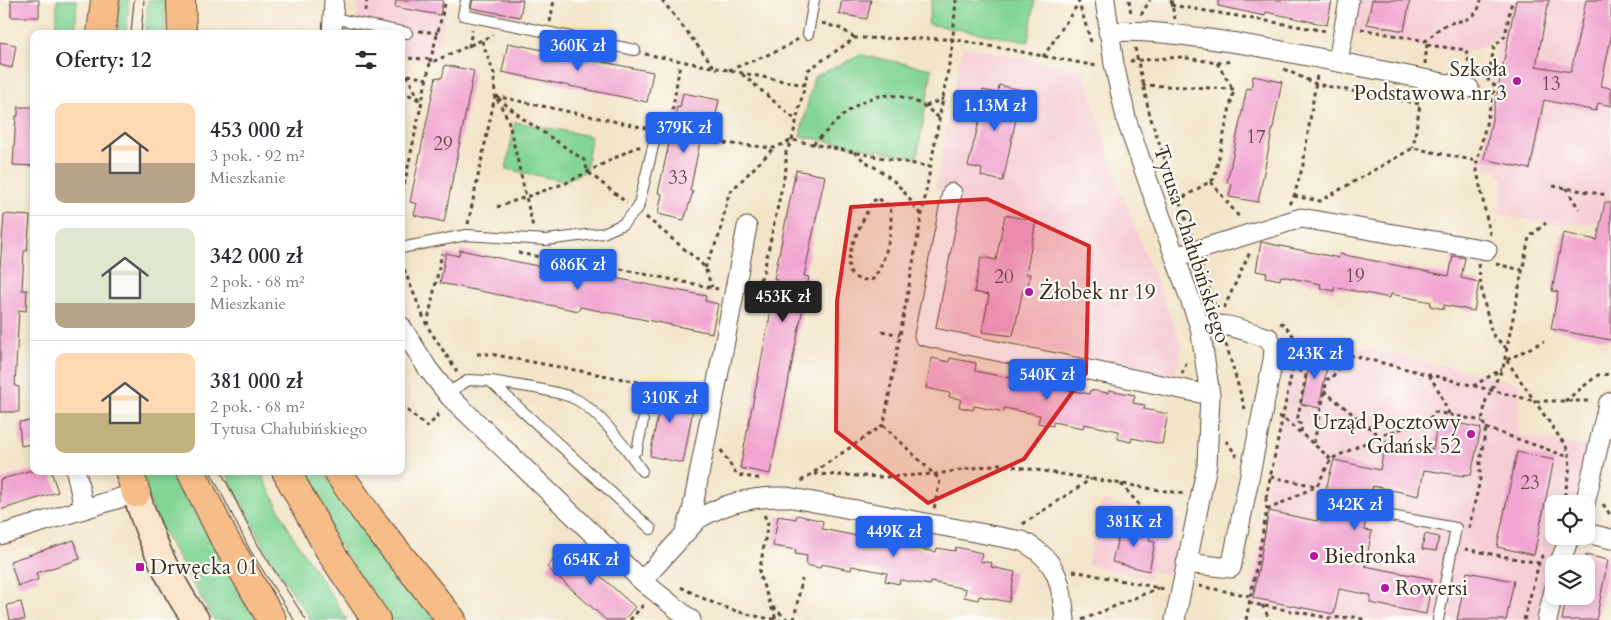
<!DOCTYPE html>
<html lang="pl">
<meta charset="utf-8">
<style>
:root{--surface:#fff;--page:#f2f2f3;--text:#2b2b33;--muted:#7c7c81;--line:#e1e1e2;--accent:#2563eb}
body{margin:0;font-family:Cardo,serif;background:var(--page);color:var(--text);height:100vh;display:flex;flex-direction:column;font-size:19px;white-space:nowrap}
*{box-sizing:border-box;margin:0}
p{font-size:16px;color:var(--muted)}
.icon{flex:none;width:28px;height:28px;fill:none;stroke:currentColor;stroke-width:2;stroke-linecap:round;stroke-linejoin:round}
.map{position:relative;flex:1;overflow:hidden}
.drawer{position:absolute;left:30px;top:30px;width:375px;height:445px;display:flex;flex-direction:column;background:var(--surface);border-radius:10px;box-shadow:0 2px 8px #0003}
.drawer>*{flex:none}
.fabs{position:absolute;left:1545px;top:495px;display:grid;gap:10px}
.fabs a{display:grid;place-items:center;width:50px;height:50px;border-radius:10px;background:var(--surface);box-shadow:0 2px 8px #0003;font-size:25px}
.price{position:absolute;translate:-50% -42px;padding:0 11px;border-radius:5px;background:var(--accent);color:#fff;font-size:16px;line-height:32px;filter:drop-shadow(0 1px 2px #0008)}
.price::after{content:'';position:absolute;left:50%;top:30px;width:15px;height:11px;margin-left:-8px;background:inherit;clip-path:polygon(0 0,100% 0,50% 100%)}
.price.selected{background:#222;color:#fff}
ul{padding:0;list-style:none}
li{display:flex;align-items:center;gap:15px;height:125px;padding:0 25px}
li+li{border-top:1px solid var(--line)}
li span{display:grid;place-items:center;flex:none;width:140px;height:100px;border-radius:10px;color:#555}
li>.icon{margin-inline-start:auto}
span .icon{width:60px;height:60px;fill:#fffc;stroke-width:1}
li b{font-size:21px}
h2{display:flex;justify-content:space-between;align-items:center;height:60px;padding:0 25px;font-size:21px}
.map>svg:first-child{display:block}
</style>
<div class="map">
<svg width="1611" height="620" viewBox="0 0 1611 620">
<rect width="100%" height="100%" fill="#fdfcf7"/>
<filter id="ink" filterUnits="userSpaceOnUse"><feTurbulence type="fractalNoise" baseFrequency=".02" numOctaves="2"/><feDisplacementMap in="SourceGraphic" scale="10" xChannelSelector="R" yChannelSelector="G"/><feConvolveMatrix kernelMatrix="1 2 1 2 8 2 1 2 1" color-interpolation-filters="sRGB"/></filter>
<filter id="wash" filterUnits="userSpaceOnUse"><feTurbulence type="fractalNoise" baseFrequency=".0096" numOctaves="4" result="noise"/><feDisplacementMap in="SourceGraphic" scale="20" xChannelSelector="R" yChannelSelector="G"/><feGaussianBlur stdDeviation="1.12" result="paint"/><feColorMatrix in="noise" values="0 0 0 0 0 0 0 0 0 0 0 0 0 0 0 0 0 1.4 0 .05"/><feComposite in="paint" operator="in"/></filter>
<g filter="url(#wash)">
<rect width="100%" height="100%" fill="#f3e5ca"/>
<!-- built -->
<path fill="#f6cfd6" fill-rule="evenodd" d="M357,0H448L435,58L427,61L401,55V34H357Z
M1355,0H1611V225L1601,223L1551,224L1499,214L1503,180L1497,170L1478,166L1495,88L1489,86L1499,38L1496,37L1495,41L1465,53L1427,48L1349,32Z
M963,46L1084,71L1119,188L1182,345L1175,376L943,329L936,317L959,194L935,189Z
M1297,333L1520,383L1518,435L1587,447L1576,496L1571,504H1554V536H1556L1552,549L1573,554L1574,549L1611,555L1599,620H1365L1353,618L1326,620L1254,606L1249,603L1266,510V494ZM1554,564H1586V596H1554Z
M1102,501L1181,519L1168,575L1151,571L1149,579L1087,565Z"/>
<!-- green -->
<path fill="#83d596" stroke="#5f805a" d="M57,0H77L75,34H56Z
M119,0H129L126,34H118Z
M148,0H165V34H145Z
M932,0H1035L1028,42L928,24Z
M861,55L932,69L917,158L800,136L814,77Z
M515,122L591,136L586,171L564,181L506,169Z
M137,471H178L224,566L257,620H214L162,530Z
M225,471H260L291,533L347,620H311L270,558Z
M298,471H322L350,511L437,620H391L346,556Z"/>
<g id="blocks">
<!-- building -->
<path fill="#f1a5d0" d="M11,0H39V17H11Z
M396,0H443L440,15L395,7Z
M473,0H523L520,17L471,8Z
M842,0H871L867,19L839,14Z
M1218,0H1332L1327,25L1266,12L1265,16L1218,6Z
M1372,0H1410L1404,31L1367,24Z
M1516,0H1549L1536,66L1571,72L1586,0H1611V38L1601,86L1611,88V106L1598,103L1596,111L1544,100L1530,169L1484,159Z
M0,42L16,45L12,68L0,65Z
M508,43L653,72L647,102L502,72Z
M445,65L474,71L444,222L414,215L417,204L410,202L436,77L442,78Z
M1253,76L1282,82L1258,202L1229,197L1232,184L1227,183L1247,88L1251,89Z
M999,85L1022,90L1003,181L981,176L982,169L968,166L981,114H978L983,90L998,93Z
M683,93L719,100L714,125L704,123L690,191L693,192L684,220L658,214L662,194L658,193L677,107L680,108Z
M18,107H34V166L13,165L16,116H18Z
M796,170L825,176L804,276L809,277L770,474L740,468L777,280L774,279Z
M1605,202L1611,203V340L1551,329L1558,292L1552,291L1563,233L1597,240Z
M4,214L30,216L27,251H24L22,290H27L26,311L19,310L15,386L19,387V412H0V268Z
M1005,215L1036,221L1026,274H1030L1027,291L1023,290L1013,336L982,332L989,295L974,292L981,257L996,260Z
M1261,242L1339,258L1340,254L1449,276L1453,256L1465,258L1461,278L1479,282L1474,311L1444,305V309L1430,306L1431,302L1391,294L1390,298L1334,287V291L1320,288L1321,284L1281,276L1280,280L1266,277L1267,273L1256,271Z
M460,250L610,281V277L706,296L705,301L718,304L712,333L580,307L579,311L440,283L446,253L459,256Z
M1312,352L1329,356L1319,408L1301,404Z
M932,358L949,362L950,358L976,363L975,371L1010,378L1011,374L1028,378L1029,374L1055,379L1054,387L1089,394L1090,390L1108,393L1109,390L1135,395L1133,403L1145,405L1144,409L1168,414L1162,444L1132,438L1131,442L1118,439L1119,431L1084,424L1083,428L1053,422V426L1038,423L1040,415L1004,408V412L974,406L973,410L959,407L961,399L949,397L950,393L926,388Z
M648,389L695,398L683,463L650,456L658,414L643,411Z
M34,421V443L21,446L19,422Z
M1446,421L1481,428L1471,475L1464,474V476L1424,470L1419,496L1373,486L1364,530L1372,531L1365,566L1432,579L1426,614L1370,603L1371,595L1339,589L1334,614L1253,598L1269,511L1317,521L1334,460L1380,470L1386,440L1433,449L1436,430L1444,431Z
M1517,452L1554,460L1534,555L1497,547Z
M28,471H51L58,492L0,510V480Z
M797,515L823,521L822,529L857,536L858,532L876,535V532L902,537L901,545L936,552L937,548L955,551L956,547L982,553L980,561L992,563L991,567L1015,572L1009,602L979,596L978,600L964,597L966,589L931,582L930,585L900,580L899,584L885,581L887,573L852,566L851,570L821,564L820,568L806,565L807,556L795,554L796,550L773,546L778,516L796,519Z
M1121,524L1151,531L1149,541L1155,542L1149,571L1112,562Z
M1425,534L1439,537L1436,551L1422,549Z
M74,540L80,559L36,573L38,580L18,586L10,561Z
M567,546L635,607L624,620H606L547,567Z
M1586,555L1608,560L1596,620H1562L1567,596H1586Z
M1467,572L1514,581L1506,620H1457Z
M21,602L25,620H10L7,605Z"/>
</g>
</g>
<g filter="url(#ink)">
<use href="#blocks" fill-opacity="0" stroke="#574638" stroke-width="1"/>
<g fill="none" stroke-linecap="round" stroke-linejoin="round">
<!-- lane casing -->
<g stroke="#574638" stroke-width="12">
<path id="lane" d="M466,0L463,15L635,50
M333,18L407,33
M808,34L814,0
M401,248L466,235L546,240L603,233L623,224L638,208L657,130
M491,381C517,386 546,388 571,397C596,407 627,449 642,471
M447,393L469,380L490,381L651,529
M631,455L637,450L643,421
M1380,514L1456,528L1438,620"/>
</g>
<!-- street casing -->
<g stroke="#574638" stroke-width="21">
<path id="street" d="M1105,0L1114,64L1127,122L1200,327L1210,395L1207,465L1175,620
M1108,32C1151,29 1194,37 1237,43C1314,56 1391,73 1469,88
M332,34L334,0
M1338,61L1349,0
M952,193L924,336L1210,395
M1175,257L1301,218L1487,250
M401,326L428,369L450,397L642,581L691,620
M76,471L84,509
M1585,504L1608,404L1611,402
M685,532L692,511L747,227
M1586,533L1611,539
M0,535L136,493
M1186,563L1231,568L1273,360L1274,349L1269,338C1247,332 1223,320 1200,327
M1559,564L1569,539L1572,536
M642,581L698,519C727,502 754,496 787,497L1022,541C1058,560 1061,582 1065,620
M1547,620L1554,590"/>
</g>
<!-- secondary casing -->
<g stroke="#574638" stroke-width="29">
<path id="secondary" d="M136,493C150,539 168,580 196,620"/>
</g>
<!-- primary casing -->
<g stroke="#574638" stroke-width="30">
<path id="primary" d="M181,0L182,34
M101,34L105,0
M129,471L136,493
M191,471L224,538L272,620
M286,471L331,553L376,620
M337,471L371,520L452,620"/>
</g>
<!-- path -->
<path stroke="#574638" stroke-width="3" stroke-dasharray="4 4" stroke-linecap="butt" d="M662,0L715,68
M1078,0L1092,45
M1129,0L1131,14
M1171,0L1175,19
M1171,5L1326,31
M365,11L367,0
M1141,15L1150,0
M550,22L554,0
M822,23L842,29L855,38
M1361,29L1425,41C1431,37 1435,32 1440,28C1455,17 1476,27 1481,0
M419,31L438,33
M1427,45L1466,50L1470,67L1501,74
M469,47L472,30
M1135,48L1150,116L1191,235
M645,54L804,85
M1043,57L1078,4
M401,58L431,59
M1130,61L1181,57L1217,63L1233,61
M430,62L446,0
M1217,63L1233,89
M1425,64L1427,43
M403,68L420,101
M1284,69L1316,84L1420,104L1413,148
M729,70L780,50L798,39
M742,74L796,120
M408,75L427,79
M1142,85L1234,89L1214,179L1179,200
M401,91L419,100
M495,96L646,128
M498,98L522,118L584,160L588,172L627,203
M497,99L508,119L533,227
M926,106L943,99
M670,126L680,63
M669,132L722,143L774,148L792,140L930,167
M813,144C828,131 843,112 861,103C888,87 918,98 939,118
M854,152C865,163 878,168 890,178C903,188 911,202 921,215
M401,172L407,173
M1211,182L1240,218
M1553,186L1607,195
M1566,188L1579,209
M1294,196L1320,201L1413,148L1477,161
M879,199L890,206C894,227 886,262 873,279C823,287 864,221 872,201Z
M401,200L430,63L493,35
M1289,204L1294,196L1303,165L1317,75
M497,207L566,183L636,147H641
M646,217L700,262L705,268L712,287
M468,224L495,96L494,74L482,41
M1490,235L1476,166L1495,86L1488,80L1494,47L1505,36L1512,0
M518,253L574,263H591L718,289
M401,262L427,326L458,373
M1478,264L1483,298L1492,334L1506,348
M1496,264L1522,270
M1201,265L1216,309
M705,268L719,236L729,193L773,149
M755,286L763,275L786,168V152L792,140L808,70L855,38L952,39L1097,66
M1224,308L1250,252
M1280,323L1284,324L1298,342L1535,401H1592
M427,325L442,253
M882,331L900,335
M1226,344L1245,409
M477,354H490L697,393
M1507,360L1544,341
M1292,365L1306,376
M1182,374L1187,361
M1429,375L1440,393L1449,414
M1473,386L1502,369
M1324,391L1380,436
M1565,401L1598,375L1611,374
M401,405L427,427L437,417L438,409
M1278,417H1282L1331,459
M883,425L940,480L934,509
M1486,428L1569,457V451L1505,358
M1301,432L1302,425L1297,421L1306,376
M1226,441L1237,456
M1314,443L1327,379H1331L1348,354
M721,450L737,475L763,479
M814,474L884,477L936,474L999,464L1185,494
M1271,477L1316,486
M801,481L883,425L885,418L952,48L956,0
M1121,484L1143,509
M1266,498L1298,342
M1563,504L1570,467L1569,457
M1603,504L1611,516
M1267,510L1317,486L1331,459L1380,436L1429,419L1435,412L1482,421
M764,515L768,522L759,574L776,619
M1023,524L1091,479
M1469,528L1480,480V462L1486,428L1482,421L1486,400L1503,368L1529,237L1546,223
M1465,549L1539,563
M1073,571L1165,589
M1199,586L1250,596
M681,587C716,606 741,615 780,620
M1249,603L1329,618L1354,617L1366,620
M1262,605L1270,620
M773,607L788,620
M630,620L644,604
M794,620L802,579
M1082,620L1158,588
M1246,620L1267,510L1266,498
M1524,620L1539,563L1543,554"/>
<!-- lane -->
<use href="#lane" stroke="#fff" stroke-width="10"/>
<!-- street -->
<use href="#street" stroke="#fff" stroke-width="19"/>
<!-- secondary -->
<use href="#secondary" stroke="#fce5cf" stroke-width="26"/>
<!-- primary -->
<use href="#primary" stroke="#f7bd88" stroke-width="28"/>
<!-- tram -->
<path stroke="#3b2a1e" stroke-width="1" d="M131,34L134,0
M141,34L144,0
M210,471L250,550L294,620
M221,471L258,545L306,620"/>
</g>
</g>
<!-- marked area -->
<path fill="#d62828" fill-opacity="0.2" stroke="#d62828" stroke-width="4" stroke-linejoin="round" d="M987,199L1089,246L1086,373L1024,459L928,503L836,431L837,301L851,207Z"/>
<!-- markers -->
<g fill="#b5179e" stroke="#fdfcf7" stroke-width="2">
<circle cx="1517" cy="81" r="5"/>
<circle cx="1029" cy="292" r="5"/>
<circle cx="1471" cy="434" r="5"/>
<circle cx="1314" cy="556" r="5"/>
<rect x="135" y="562" width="10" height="10" rx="2.5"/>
<circle cx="1385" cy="588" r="5"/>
</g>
<g text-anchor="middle" stroke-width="4.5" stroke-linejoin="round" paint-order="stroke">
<!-- number labels -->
<g font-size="19" fill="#68494a">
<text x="1551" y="90">13</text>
<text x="1256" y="143">17</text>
<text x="443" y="150">29</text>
<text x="678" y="184">33</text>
<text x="1355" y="282">19</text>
<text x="1004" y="283">20</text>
<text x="1530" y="489">23</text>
</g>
<!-- poi labels -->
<g font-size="21" fill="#3b2a1e" stroke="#fdfcf7" text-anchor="start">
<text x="1507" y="76" text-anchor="end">Szkoła<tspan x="1507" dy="24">Podstawowa nr 3</tspan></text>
<text x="1039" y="299">Żłobek nr 19</text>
<text x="1461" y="429" text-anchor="end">Urząd Pocztowy<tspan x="1461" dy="24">Gdańsk 52</tspan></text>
<text x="1324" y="563">Biedronka</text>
<text x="150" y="574">Drwęcka 01</text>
<text x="1395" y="595">Rowersi</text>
</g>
<!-- street labels -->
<g font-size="21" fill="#3b2a1e" stroke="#fdfcf7">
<text transform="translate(1192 244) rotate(72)" y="7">Tytusa Chałubińskiego</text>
</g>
</g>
</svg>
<div class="fabs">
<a><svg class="icon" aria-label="locate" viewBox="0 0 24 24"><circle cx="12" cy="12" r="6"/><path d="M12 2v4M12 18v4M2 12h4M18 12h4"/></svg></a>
<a><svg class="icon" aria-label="layers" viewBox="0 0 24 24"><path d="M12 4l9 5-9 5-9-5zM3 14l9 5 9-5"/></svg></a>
</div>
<b class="price" style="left:578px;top:72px">360K zł</b>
<b class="price" style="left:995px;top:132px">1.13M zł</b>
<b class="price" style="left:684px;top:154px">379K zł</b>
<b class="price" style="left:578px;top:291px">686K zł</b>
<b class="price selected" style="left:783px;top:323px">453K zł</b>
<b class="price" style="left:1315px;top:380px">243K zł</b>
<b class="price" style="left:1047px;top:401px">540K zł</b>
<b class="price" style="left:670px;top:424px">310K zł</b>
<b class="price" style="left:1355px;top:531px">342K zł</b>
<b class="price" style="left:1134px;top:548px">381K zł</b>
<b class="price" style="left:894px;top:558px">449K zł</b>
<b class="price" style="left:591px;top:586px">654K zł</b>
<section class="drawer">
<h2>Oferty: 12<svg class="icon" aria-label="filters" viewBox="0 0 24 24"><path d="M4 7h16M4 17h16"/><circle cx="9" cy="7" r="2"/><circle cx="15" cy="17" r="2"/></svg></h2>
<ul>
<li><span style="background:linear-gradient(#ffd9b3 60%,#b9a48a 0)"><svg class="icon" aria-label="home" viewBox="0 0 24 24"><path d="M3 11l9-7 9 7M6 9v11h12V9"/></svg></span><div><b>453 000 zł</b><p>3 pok. · 92 m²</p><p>Mieszkanie</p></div></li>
<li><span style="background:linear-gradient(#dfe7d0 75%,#b9a48a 0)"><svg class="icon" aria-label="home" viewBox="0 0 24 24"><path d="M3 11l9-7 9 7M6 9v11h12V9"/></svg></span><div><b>342 000 zł</b><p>2 pok. · 68 m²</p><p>Mieszkanie</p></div></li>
<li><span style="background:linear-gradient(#ffd9b3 60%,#c2b280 0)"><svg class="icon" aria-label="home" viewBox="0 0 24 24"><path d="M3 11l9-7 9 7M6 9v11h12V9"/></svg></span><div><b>381 000 zł</b><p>2 pok. · 68 m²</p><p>Tytusa Chałubińskiego</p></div></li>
</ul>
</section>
</div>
